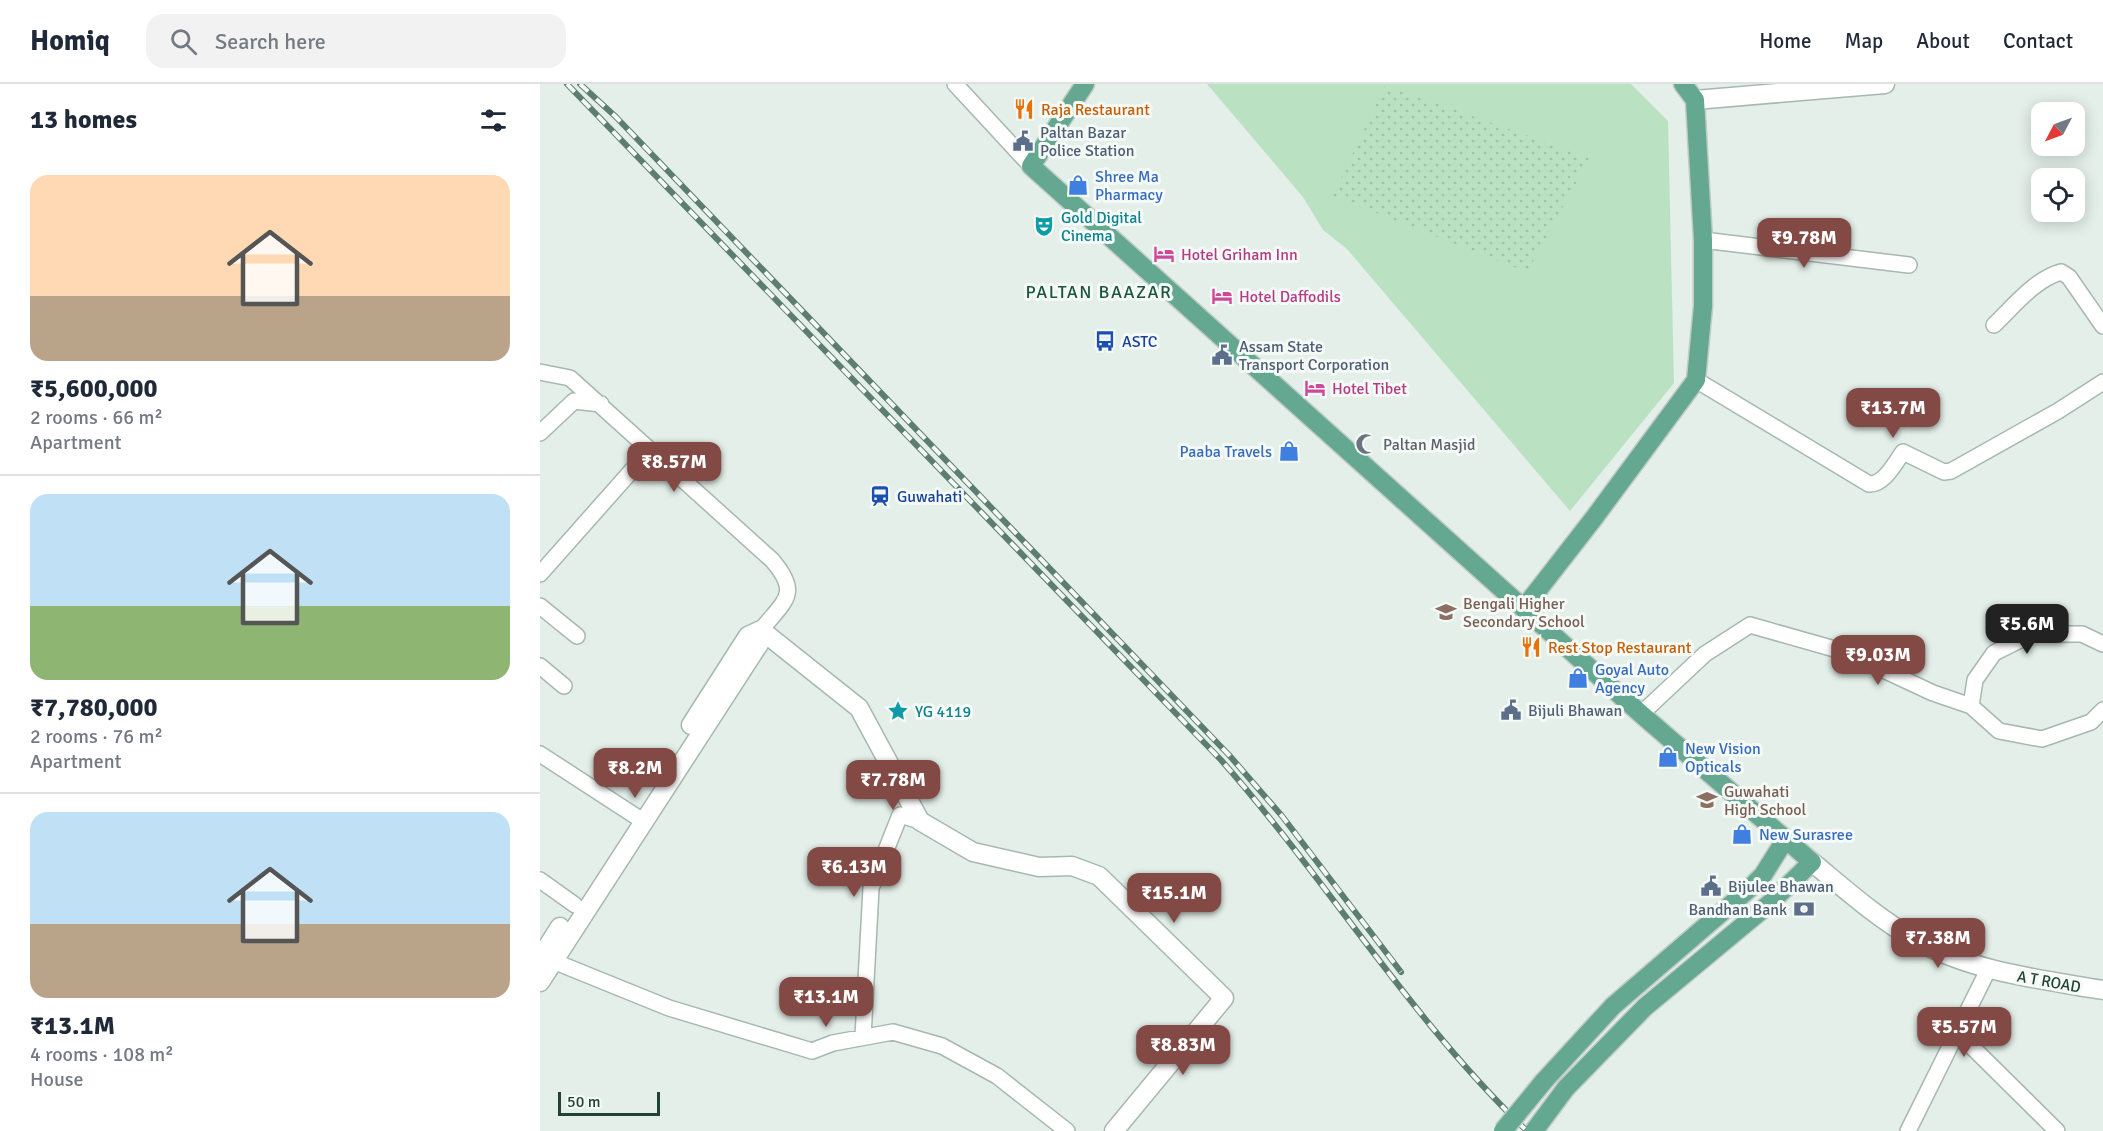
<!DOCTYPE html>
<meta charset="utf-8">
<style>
:root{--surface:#fff;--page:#f2f2f3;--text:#1f2937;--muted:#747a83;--line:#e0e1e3;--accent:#834944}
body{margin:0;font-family:Signika,sans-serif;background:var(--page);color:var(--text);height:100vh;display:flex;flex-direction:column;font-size:22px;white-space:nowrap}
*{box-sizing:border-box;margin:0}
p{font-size:20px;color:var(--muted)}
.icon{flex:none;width:33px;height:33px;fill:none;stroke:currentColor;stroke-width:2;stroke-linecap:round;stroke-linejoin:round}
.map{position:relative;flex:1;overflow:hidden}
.drawer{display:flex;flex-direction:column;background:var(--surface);width:540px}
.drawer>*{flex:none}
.needle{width:39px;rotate:229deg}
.tools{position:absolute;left:1491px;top:18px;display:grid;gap:12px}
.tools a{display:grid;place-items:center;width:54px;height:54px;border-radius:12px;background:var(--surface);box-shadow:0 3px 15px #0003;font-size:30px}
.scale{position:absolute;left:18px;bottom:15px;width:102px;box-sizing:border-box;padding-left:6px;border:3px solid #214237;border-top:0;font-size:16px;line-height:21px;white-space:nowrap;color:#214237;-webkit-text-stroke:4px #f5faf7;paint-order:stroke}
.price{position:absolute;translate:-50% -51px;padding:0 14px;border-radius:12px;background:var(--accent);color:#fff;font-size:20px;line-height:39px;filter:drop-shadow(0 2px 3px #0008)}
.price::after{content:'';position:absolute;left:50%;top:36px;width:18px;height:14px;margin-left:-9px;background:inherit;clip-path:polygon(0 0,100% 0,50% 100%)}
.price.current{background:#222;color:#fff}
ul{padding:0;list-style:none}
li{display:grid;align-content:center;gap:12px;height:318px;padding:0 30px}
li+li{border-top:2px solid var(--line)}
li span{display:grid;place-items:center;height:186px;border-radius:18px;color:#555}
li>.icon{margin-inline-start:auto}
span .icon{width:108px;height:108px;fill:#fffc;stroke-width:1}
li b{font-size:26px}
h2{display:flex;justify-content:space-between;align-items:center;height:72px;padding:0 30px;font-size:26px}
header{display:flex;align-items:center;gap:36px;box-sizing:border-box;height:84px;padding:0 30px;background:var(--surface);border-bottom:2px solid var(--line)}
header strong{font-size:28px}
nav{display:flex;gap:33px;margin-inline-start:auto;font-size:21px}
.search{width:420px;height:54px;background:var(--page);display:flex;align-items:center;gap:15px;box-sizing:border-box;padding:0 21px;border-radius:18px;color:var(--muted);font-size:22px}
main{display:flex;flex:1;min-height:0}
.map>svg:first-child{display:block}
</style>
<header>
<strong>Homiq</strong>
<div class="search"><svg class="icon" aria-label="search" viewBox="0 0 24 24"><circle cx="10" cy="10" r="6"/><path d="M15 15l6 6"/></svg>Search here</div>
<nav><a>Home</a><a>Map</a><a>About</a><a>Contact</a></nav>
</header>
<main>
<section class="drawer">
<h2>13 homes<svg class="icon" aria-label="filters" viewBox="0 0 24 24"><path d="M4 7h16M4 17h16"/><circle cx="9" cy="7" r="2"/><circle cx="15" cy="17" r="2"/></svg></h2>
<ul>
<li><span style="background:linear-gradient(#ffd9b3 65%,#b9a48a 0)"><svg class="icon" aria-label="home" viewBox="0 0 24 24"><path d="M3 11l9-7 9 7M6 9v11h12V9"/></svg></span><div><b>₹5,600,000</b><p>2 rooms · 66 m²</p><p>Apartment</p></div></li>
<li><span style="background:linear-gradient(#bfe0f5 60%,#8fb573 0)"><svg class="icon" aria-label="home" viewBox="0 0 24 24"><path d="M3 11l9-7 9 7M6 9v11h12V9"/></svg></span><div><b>₹7,780,000</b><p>2 rooms · 76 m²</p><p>Apartment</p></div></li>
<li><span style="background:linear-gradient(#bfe0f5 60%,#b9a48a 0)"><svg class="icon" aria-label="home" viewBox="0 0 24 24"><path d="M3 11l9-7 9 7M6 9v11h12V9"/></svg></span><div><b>₹13.1M</b><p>4 rooms · 108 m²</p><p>House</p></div></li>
</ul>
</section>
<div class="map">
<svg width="1563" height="1047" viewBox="0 0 1563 1047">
<defs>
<pattern id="park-dots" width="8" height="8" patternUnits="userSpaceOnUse" patternTransform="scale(1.5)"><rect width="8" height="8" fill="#bbe1c3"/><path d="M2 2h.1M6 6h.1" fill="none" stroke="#a0c2a8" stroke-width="1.8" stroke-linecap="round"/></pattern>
</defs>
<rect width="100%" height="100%" fill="#e4efe9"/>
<!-- grass -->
<path fill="#bbe1c3" d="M667,0H1091L1128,37L1134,299L1030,427L807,165L783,146L763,113Z"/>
<!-- park -->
<path fill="url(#park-dots)" d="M845,1L1050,74L987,188L793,112Z"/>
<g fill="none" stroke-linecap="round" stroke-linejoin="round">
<!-- minor casing -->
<g stroke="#a6b8b0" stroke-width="18">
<path id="minor" d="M415,0L491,82
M1163,156L1369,181
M1454,241C1473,223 1495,195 1521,188L1529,193L1563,242
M0,288L30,294L232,476C261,510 245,516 221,546
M1156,296L1329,400C1344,401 1355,379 1363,368L1404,388L1411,387L1518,327L1563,298
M0,349L34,317L61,320
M0,490L110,366
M0,522L37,552
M0,582L24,602
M1431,622L1435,596L1454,569L1492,550H1542L1563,560
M1101,630L1165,570L1210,541L1305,568L1393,609L1431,622L1459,647L1502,655L1551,638L1563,626
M0,670L103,737
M0,796L35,821
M13,877L129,924L272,967L293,959L353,948L402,962L457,992L527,1047
M1418,949L1517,1047
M323,953L331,804L360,731L380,737
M1368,1047L1448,886"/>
</g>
<!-- tertiary casing -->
<g stroke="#a6b8b0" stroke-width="21">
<path id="tertiary" d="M1155,16L1345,0
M221,546L319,624L380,737L433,768L499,783L532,782L559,792L684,914L574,1047
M151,641L208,552L221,546
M1272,778C1305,805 1337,834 1374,855C1432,888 1499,895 1563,906
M0,874L20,843
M0,898L219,560L221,546"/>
</g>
<!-- primary casing -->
<g stroke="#c1cac7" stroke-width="21">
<path id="primary" d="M545,0L491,82L1101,630L1272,778L1229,820L1105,923L1026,1004
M984,524L1054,434L1156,296L1163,222V156L1155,16L1143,0
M1004,997L1073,922L1210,804L1223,791L1245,756"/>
</g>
<!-- minor -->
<use href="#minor" stroke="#fff" stroke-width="15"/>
<!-- tertiary -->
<use href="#tertiary" stroke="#fff" stroke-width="18"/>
<!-- primary -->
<use href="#primary" stroke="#65a892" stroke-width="18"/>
<!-- rail casing -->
<g stroke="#5c7d72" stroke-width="6">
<path id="rail" d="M27,0L681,676C787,796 871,936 987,1047
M40,0L76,33L689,671L742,732L861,888"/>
</g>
<!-- rail -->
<use href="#rail" stroke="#f5faf7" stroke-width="4" stroke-dasharray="11" stroke-linecap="butt"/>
<!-- primary-bridge casing -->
<g stroke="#c1cac7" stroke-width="21" stroke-linecap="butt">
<path id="primary-bridge" d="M963,1047L1004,997
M994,1047L1026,1004"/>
</g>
<!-- primary-bridge -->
<use href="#primary-bridge" stroke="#65a892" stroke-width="18"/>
</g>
<!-- icons -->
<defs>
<g id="restaurant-bare" transform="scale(1.62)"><path d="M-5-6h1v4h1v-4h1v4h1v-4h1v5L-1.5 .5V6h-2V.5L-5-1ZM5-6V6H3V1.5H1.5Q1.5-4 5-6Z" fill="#e8710a" stroke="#f5faf7" stroke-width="2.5" paint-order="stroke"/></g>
<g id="civic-bare" transform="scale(1.62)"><path d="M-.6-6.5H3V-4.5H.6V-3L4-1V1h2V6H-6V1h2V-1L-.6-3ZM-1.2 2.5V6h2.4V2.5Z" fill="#5c6f8a" stroke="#f5faf7" stroke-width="2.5" paint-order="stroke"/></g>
<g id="shop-bare" transform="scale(1.62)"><path d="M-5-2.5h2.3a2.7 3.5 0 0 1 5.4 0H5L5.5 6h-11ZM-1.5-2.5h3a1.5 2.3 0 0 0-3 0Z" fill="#3f7fe0" stroke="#f5faf7" stroke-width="2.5" paint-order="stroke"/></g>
<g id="theatre-bare" transform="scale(1.62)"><path d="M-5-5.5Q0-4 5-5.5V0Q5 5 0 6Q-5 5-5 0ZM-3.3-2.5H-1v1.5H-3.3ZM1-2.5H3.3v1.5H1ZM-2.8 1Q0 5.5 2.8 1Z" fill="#0f9aa8" stroke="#f5faf7" stroke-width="2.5" paint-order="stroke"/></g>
<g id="hotel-bare" transform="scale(1.62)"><path d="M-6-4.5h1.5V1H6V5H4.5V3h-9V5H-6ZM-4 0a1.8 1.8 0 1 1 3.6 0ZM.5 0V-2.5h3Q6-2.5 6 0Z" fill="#d1479c" stroke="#f5faf7" stroke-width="2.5" paint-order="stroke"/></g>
<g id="bus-bare" transform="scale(1.62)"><path d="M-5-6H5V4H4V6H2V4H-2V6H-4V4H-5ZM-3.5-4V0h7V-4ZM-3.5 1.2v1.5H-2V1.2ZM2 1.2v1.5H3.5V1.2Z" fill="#1a4fb4" stroke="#f5faf7" stroke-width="2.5" paint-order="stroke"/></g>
<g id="mosque-bare" transform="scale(1.62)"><path d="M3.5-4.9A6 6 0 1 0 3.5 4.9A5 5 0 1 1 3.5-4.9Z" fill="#6b7280" stroke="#f5faf7" stroke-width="2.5" paint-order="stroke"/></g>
<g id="station-bare" transform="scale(1.62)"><path d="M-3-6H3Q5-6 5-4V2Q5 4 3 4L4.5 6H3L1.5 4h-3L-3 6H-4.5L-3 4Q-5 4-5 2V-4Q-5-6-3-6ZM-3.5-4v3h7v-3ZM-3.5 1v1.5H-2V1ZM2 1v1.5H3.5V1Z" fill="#1a4fb4" stroke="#f5faf7" stroke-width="2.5" paint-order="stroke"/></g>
<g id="school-bare" transform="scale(1.62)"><path d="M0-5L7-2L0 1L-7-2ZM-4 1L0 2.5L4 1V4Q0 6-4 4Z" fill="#8d6e63" stroke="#f5faf7" stroke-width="2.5" paint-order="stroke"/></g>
<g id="sight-bare" transform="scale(1.62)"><path d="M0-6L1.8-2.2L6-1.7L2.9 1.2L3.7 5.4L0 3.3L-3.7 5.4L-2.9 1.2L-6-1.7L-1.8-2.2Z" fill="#0f9aa8" stroke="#f5faf7" stroke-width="2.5" paint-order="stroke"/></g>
<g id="bank-bare" transform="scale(1.62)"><path d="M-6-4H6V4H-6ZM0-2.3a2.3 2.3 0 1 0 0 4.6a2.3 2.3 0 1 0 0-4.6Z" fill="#5c6f8a" stroke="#f5faf7" stroke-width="2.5" paint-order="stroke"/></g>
</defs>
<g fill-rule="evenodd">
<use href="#restaurant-bare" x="484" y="25"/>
<use href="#civic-bare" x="483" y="57"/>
<use href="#shop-bare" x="538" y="101"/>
<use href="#theatre-bare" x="504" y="142"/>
<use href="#hotel-bare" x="624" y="170"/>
<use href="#hotel-bare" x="682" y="212"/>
<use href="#bus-bare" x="565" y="257"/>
<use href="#civic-bare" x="682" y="271"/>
<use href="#hotel-bare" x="775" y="304"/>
<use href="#mosque-bare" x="826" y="360"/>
<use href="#shop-bare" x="749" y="367"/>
<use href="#station-bare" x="340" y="412"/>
<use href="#school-bare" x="906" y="528"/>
<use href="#restaurant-bare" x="991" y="563"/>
<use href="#shop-bare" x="1038" y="594"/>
<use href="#civic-bare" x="971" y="626"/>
<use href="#sight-bare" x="358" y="627"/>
<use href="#shop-bare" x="1128" y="673"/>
<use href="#school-bare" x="1167" y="716"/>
<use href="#shop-bare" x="1202" y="750"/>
<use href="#civic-bare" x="1171" y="802"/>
<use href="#bank-bare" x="1264" y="825"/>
</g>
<g text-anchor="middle" stroke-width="6" stroke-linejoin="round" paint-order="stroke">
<!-- food labels -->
<g font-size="16" fill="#c56008" stroke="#f5faf7" text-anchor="start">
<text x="501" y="31">Raja Restaurant</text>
<text x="1008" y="569">Rest Stop Restaurant</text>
</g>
<!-- service labels -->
<g font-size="16" fill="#4e5e75" stroke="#f5faf7" text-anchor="start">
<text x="500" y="54">Paltan Bazar<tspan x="500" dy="18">Police Station</tspan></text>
<text x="699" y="268">Assam State<tspan x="699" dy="18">Transport Corporation</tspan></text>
<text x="988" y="632">Bijuli Bhawan</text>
<text x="1188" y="808">Bijulee Bhawan</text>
<text x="1247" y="831" text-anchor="end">Bandhan Bank</text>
</g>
<!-- shop labels -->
<g font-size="16" fill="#366cbe" stroke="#f5faf7" text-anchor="start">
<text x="555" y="98">Shree Ma<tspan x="555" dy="18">Pharmacy</tspan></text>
<text x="732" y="373" text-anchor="end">Paaba Travels</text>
<text x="1055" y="591">Goyal Auto<tspan x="1055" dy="18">Agency</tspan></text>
<text x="1145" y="670">New Vision<tspan x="1145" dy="18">Opticals</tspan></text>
<text x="1219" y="756">New Surasree</text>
</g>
<!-- culture labels -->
<g font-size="16" fill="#0d838f" stroke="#f5faf7" text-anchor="start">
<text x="521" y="139">Gold Digital<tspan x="521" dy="18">Cinema</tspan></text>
<text x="375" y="633">YG 4119</text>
</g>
<!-- hotel labels -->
<g font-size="16" fill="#b23c85" stroke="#f5faf7" text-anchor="start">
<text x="641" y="176">Hotel Griham Inn</text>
<text x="699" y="218">Hotel Daffodils</text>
<text x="792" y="310">Hotel Tibet</text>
</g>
<!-- transit labels -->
<g font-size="16" fill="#164399" stroke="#f5faf7" text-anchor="start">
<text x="582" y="263">ASTC</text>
<text x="357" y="418">Guwahati</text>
</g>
<!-- worship labels -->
<g font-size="16" fill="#5b616d" stroke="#f5faf7" text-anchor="start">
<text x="843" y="366">Paltan Masjid</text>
</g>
<!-- education labels -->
<g font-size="16" fill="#785e54" stroke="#f5faf7" text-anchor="start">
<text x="923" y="525">Bengali Higher<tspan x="923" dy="18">Secondary School</tspan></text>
<text x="1184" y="713">Guwahati<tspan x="1184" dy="18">High School</tspan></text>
</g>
<!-- street labels -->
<g font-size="16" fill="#214237" stroke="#f5faf7">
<text transform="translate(1509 897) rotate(10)" y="6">A T ROAD</text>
</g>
<!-- neighbourhood labels -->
<g font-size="18" letter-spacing="1.5" fill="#1b5644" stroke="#f5faf7">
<text x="559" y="214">PALTAN BAAZAR</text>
</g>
</g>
</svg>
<div class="tools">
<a><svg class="needle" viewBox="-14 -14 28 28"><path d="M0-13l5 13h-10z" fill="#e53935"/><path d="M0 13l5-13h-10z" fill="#747a83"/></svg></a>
<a><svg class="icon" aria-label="locate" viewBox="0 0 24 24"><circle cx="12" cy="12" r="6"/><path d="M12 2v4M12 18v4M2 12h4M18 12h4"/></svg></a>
</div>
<div class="scale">50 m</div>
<b class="price" style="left:1264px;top:185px">₹9.78M</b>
<b class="price" style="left:1353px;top:355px">₹13.7M</b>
<b class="price" style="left:134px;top:409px">₹8.57M</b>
<b class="price current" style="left:1487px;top:571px">₹5.6M</b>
<b class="price" style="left:1338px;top:602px">₹9.03M</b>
<b class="price" style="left:95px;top:715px">₹8.2M</b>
<b class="price" style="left:353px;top:727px">₹7.78M</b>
<b class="price" style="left:314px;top:814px">₹6.13M</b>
<b class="price" style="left:634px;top:840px">₹15.1M</b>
<b class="price" style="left:1398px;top:885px">₹7.38M</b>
<b class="price" style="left:286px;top:944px">₹13.1M</b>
<b class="price" style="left:1424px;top:974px">₹5.57M</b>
<b class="price" style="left:643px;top:992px">₹8.83M</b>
</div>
</main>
